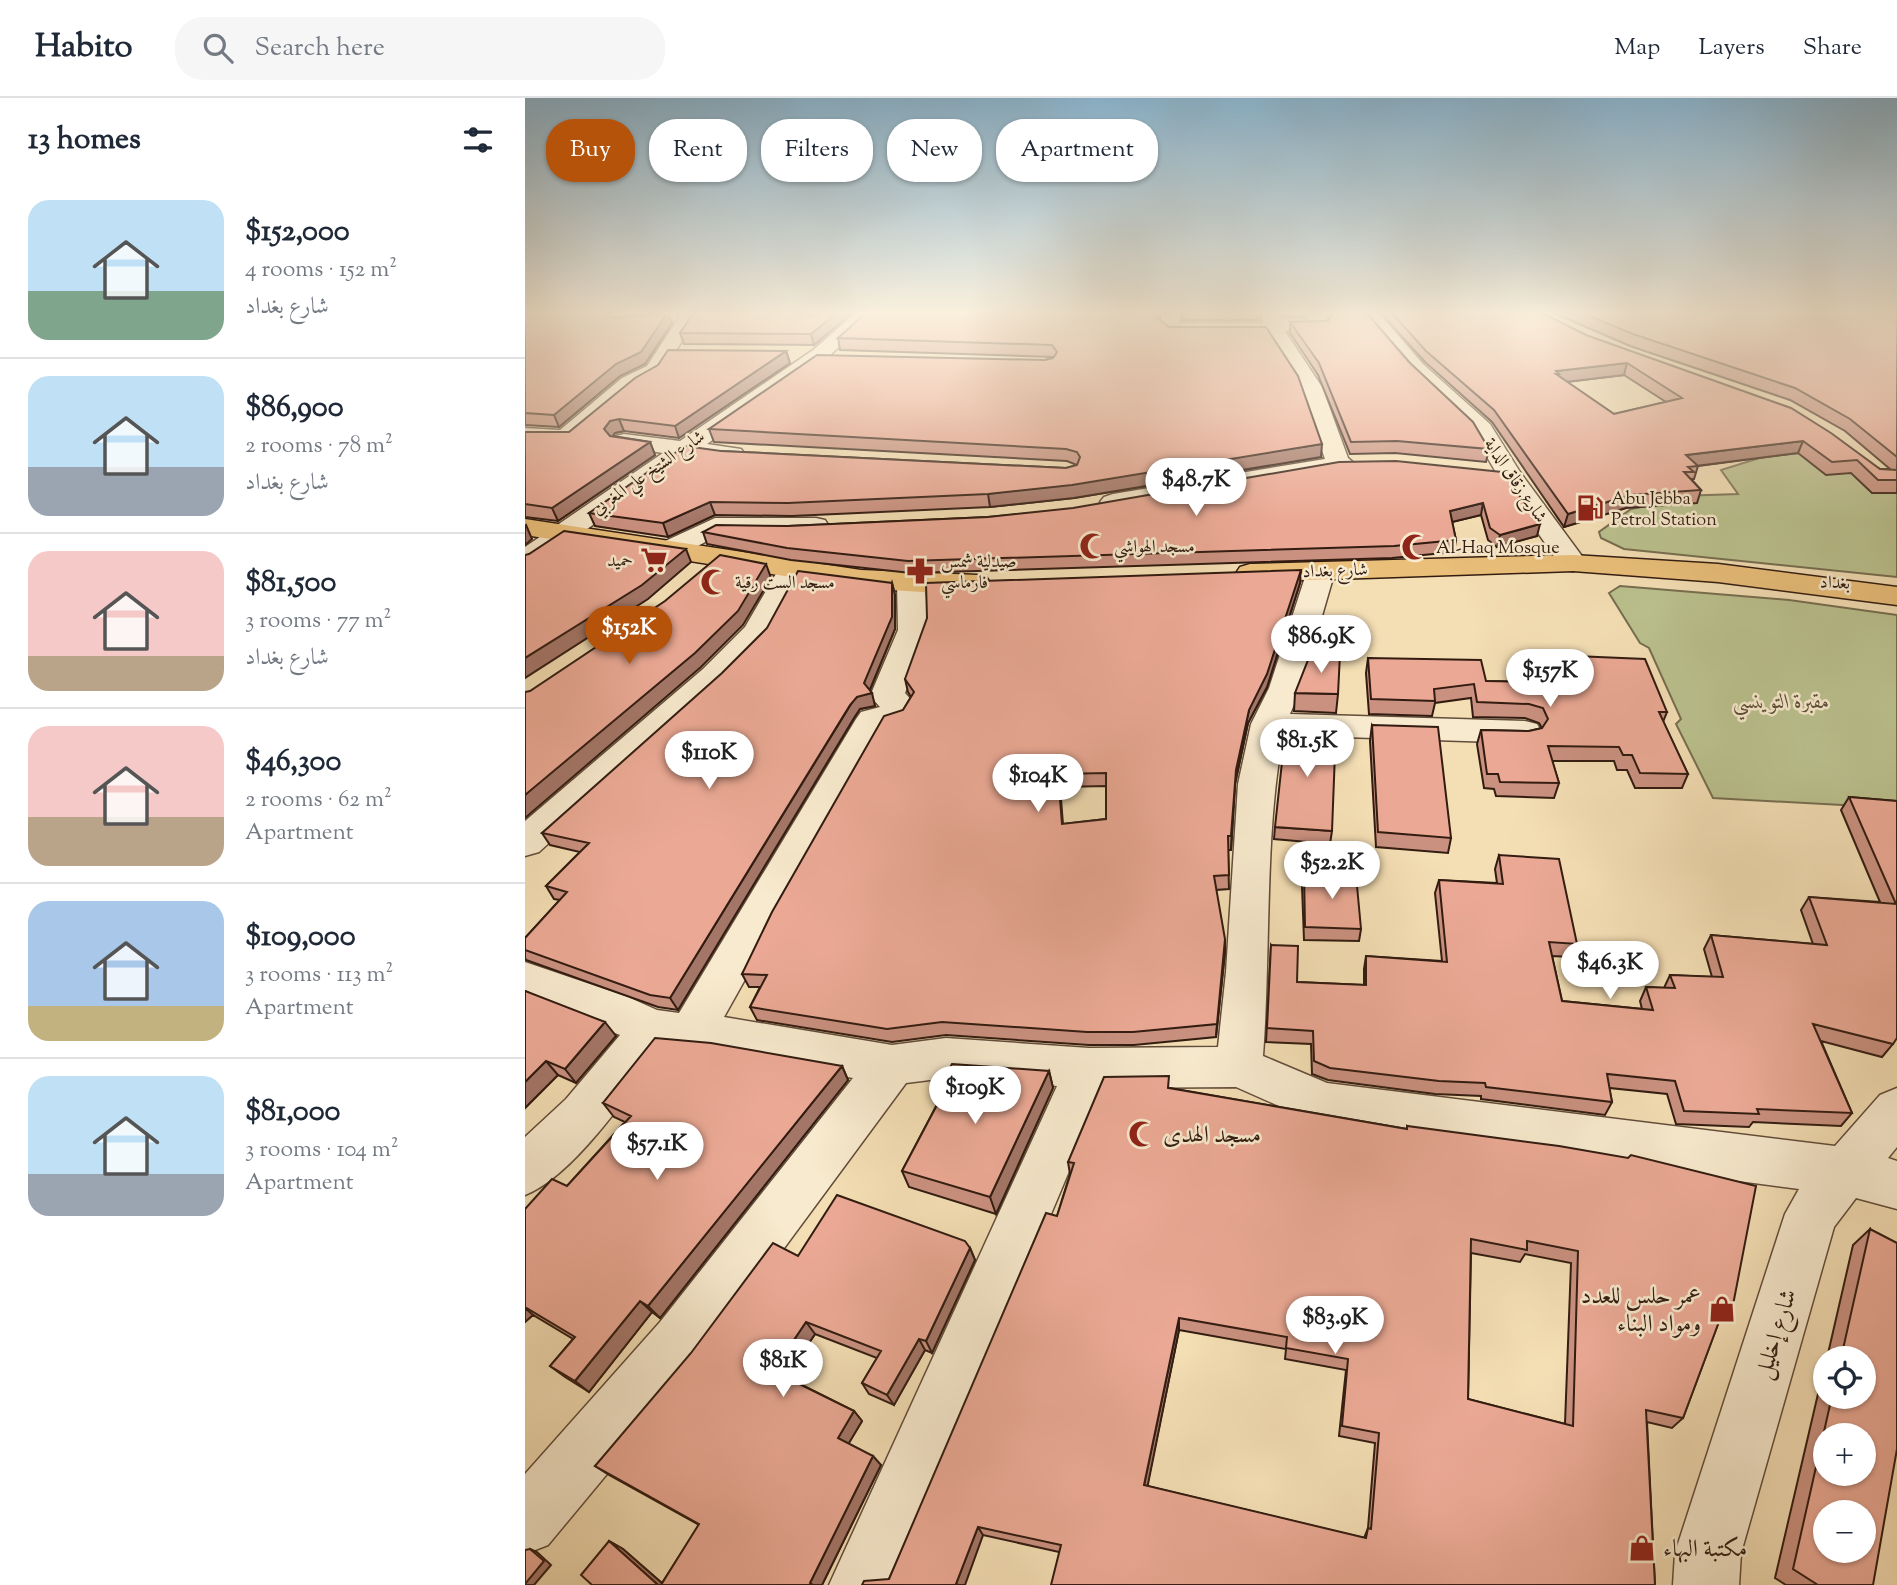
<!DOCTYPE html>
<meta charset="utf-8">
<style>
:root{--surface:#fff;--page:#f6f6f7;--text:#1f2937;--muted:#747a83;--line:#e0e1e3;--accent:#b45309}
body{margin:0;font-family:"Sorts Mill Goudy",Amiri,serif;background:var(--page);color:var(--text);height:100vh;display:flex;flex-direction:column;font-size:26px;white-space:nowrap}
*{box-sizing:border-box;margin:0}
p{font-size:23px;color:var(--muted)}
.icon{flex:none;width:38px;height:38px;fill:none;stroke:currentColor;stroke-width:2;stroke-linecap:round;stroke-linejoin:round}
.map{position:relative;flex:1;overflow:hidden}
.drawer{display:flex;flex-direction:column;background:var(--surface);width:525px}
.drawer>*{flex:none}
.guide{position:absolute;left:21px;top:21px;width:665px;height:63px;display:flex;gap:14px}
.tools{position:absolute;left:1288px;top:1248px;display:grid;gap:14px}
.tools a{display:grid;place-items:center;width:63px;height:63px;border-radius:50%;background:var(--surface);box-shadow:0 2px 5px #0004;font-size:35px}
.price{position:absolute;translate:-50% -60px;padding:0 16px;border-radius:24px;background:#fff;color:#222;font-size:23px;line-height:46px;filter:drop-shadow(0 2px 4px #0008)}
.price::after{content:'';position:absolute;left:50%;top:42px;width:21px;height:16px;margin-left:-10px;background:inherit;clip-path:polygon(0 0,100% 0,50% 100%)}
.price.selected{background:var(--accent);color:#fff}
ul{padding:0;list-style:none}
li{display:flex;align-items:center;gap:21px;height:175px;padding:0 28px}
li+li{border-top:2px solid var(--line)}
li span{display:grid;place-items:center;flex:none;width:196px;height:140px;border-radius:21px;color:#555}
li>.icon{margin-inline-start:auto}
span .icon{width:84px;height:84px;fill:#fffc;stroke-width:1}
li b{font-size:30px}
h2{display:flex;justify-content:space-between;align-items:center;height:84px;padding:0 28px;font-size:30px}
.chip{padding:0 24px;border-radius:28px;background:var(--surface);box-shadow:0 2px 5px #0004;font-size:24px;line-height:63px}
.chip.selected{background:var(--accent);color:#fff}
header{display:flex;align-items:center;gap:42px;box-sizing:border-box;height:98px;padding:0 35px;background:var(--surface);border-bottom:2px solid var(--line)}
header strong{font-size:33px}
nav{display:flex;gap:38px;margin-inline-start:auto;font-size:24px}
.search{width:490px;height:63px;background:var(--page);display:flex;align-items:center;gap:18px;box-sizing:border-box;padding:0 24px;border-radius:28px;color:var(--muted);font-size:26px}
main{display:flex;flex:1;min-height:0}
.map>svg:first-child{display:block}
</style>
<header>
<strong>Habito</strong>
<div class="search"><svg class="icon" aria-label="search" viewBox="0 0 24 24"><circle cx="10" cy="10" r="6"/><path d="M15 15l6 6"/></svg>Search here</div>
<nav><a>Map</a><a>Layers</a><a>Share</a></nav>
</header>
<main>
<section class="drawer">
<h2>13 homes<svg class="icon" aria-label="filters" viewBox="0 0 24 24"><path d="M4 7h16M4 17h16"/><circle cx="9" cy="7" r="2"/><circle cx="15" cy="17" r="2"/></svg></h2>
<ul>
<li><span style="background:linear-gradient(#bfe0f5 65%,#7fa58c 0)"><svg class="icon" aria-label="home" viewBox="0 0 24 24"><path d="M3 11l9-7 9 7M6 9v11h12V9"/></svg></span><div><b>$152,000</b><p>4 rooms · 152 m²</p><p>شارع بغداد</p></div></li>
<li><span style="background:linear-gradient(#bfe0f5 65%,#9aa5b1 0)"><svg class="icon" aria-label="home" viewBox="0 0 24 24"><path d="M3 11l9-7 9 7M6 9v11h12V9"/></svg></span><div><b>$86,900</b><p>2 rooms · 78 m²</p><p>شارع بغداد</p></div></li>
<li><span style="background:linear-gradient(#f6c9c9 75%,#b9a48a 0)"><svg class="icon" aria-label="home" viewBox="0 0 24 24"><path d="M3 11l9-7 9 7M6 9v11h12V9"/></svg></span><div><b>$81,500</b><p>3 rooms · 77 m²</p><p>شارع بغداد</p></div></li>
<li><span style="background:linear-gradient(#f6c9c9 65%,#b9a48a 0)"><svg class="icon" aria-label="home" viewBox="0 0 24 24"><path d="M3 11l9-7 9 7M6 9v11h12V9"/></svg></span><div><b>$46,300</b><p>2 rooms · 62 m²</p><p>Apartment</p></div></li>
<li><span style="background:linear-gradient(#a9c7e8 75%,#c2b280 0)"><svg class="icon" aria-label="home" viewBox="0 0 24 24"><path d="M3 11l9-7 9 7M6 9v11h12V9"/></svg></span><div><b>$109,000</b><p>3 rooms · 113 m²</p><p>Apartment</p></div></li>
<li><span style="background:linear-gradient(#bfe0f5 70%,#9aa5b1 0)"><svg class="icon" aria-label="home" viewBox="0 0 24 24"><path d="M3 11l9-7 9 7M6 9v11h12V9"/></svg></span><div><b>$81,000</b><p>3 rooms · 104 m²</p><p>Apartment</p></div></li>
</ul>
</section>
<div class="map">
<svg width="1372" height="1487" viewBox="0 0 1372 1487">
<rect width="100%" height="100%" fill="#f4deb4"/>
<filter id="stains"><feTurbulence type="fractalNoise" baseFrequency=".00286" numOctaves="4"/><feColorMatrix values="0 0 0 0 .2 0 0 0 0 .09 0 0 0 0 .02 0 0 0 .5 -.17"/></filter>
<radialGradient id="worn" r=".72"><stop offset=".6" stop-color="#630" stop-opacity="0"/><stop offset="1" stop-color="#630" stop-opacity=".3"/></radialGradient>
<!-- green -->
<path fill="#bac18e" stroke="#766e50" stroke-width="2" d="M1299,340L1354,382L1372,383V479L1099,451L1076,440L1074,434L1106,411L1122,408V399L1213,396L1196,372Z
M1095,488L1264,502L1372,517V710L1188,700L1151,626L1156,621L1124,550L1115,545L1084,495Z"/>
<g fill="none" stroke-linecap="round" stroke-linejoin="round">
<!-- minor casing -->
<g stroke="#624c3a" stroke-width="3">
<path id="minor" d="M158,213L175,215L136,276L113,290L48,344H0V330L35,332L97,280L122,268Z
M333,213H353L302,260L182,346L216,351L220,356L216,361L208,363L165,358L10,468L0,470V449L138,355L91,348L87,343L91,338L99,336L155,343L288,252Z
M638,213H656L654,225H738L736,213H754L756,221H783L780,213H816L814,217L800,219L805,227L802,231L760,233L797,289L823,360L830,366L827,371L588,412L579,409L575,404L579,399L588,396L800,361L775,289L742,237H644L634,231Z
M833,213H852L898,266L965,326L995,374L1062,465L1058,471L1048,473L1038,471L972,376L948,335L884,274Z
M190,420H291L300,422L304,428L300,434L291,436H195L158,456H138L134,450L138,444Z
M266,465L276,467L280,473L244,540L200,585L14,754L0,758V723L178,571L220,529L256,467Z
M796,465L806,467L810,473L776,590L765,616L1000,623L1012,626L1017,634L1012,642L1000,645L758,637C739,740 746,852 738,958L802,985L1310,1048L1355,997L1372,990V1049L1363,1060L1372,1063V1111L1331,1100L1309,1129L1216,1455L1214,1487H1148L1150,1455L1260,1116L1274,1091L799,1028L711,989L579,990L370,1487H304L532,988L421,980L381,985L175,1264L23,1447L0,1456V1376L135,1224L328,980L195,957L138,951C105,993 49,1078 0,1097V1039L41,1001L95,937L0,900V864L103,899L132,912L154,915L331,621L336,614L355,609L345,598L373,532L372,487L376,481L386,478L396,481L400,487L403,532L380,595L390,606L379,624L361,629L199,919L367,947L421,940L564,950L693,949L701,874L713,686L726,626L744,590L782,473L786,467Z"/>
</g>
<!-- major casing -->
<g stroke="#321c11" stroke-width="3">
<path id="major" d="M0,421L336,472L452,477L462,480L466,486L462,492L412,495L336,490L0,437Z
M1048,457L1193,466L1372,489V507L1193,484L1048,473L725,484L715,481L711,475L715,469L725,466Z"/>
</g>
<!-- minor -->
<use href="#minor" fill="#f8eace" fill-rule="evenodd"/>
<!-- major -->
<use href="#major" fill="#eabf7a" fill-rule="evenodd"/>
</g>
<!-- wall -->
<path fill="#ca9180" stroke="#321c11" stroke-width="2" fill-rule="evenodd" d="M0,213L83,216L88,220L143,214L147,225L120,266L95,278L34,329L0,327Z
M170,213H329L289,247L159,246L155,235Z
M657,213H736L735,222H657Z
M756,213H780L779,218H758Z
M805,213H840L884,264L964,351L961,364L870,355L825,356L793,277L765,235V224L803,223L804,221Z
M854,213H1013L1061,237L1355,371H1365L1320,333L1265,302L1105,248L1024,213H1372V395H1347L1326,375L1301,377L1273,355L1173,368L1169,381H1166L1176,392L1172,405L1101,410L1039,429L967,324L900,264ZM1099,277L1141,304L1089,316L1042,284Z
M634,222L796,359L549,400L465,409L267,418L190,417L143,439L70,428L64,415L196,353L541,370L552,367L542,363L189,344L184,331L520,262L528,259L315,252L313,240Z
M261,253L265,265L154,340L99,333L90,335L88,338L125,344L130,357L33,423L0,419V334H44Z
M977,374L1012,438L972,449L963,442L956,417L927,424L931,442L929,454L867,460L386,475L266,462L182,446L178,434L263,428L463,419Z
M367,485L370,497V531L345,592L350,608L335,611L329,620L153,912L133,909L1,862L0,860V840L35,802L29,801L21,788L55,754L25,747L17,735Z
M775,485L742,589L723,625L710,686L706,752H703L704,791L691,792L700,854L691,939L609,947H564L421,937L367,944L232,922L225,909L235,889H224L217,876L386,599L383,594L380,581ZM581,688V721L538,726L535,689Z
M1002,556L1142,614L1138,624L1163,676L1157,690H1110L1102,672H1092L1089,663H1027L1034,685L1029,700L971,698L969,691L959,690L952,646L956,632L1004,633L1017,630L1014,625L1000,620L948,619L946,600L910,605L907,618L844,616L841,575L843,560L961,583L1002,584L998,570Z
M770,595L813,596L811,615L769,613Z
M847,627L926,740L923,755L851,749L845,643Z
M1324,699L1372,703L1368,946L1357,959L1296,943L1327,1015L1316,1028L1228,1024L1224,1029L1151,1026L1142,996L1084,990L1087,1004L1080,1017L956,1001V998L910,996L803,982L787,976L786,946L741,944L746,847L772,884L839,887V871L841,858L917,863L910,795L914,782L972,785L970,771L974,757L1052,846L1047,859L1027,858L1037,903L1117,911L1115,903L1121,889L1139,890L1145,877L1187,879L1179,851L1186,837L1288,846L1276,812L1284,799L1355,804L1316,712Z
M750,729L807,733L805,746L749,741Z
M779,775L836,831L834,843L779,842L777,788Z
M0,893L91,938L51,985L33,977L0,1010Z
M317,968L323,982L135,1220L127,1214L64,1294L40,1279L25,1268L48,1241L8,1217L0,1224V1111L42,1088L100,1024L89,1019L78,1005Z
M524,973L528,990L471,1116L384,1089L377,1073L417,997L414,989Z
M645,990L882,1031V1028L1208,1207L1197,1218H1196L1158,1320L1147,1330L1122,1324L1130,1487L534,1454L458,1437L364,1481L532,1118L545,1076L543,1064ZM946,1155L995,1164L1000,1156L1046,1165L1040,1326L943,1301ZM654,1232L761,1251L760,1261L821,1272L814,1338L850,1345L843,1430L839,1440L622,1388Z
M1345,1131L1348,1487H1261L1250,1480L1300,1266V1298H1339V1260H1302L1328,1147Z
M445,1150L450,1162L407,1255L400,1252L369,1307L344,1296L337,1285L352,1260L290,1236L261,1279L329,1313L337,1323L323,1346L356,1367L297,1487H67L84,1443L98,1451L137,1485L174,1427L84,1377L70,1368L273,1158Z"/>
<!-- shaded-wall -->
<path fill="#a47668" stroke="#321c11" stroke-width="2" d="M314,213H329L289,247L286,236Z
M633,213H637L631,230V219Z
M143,214L147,225L120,266L95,278L34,329L29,317Z
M261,253L265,265L154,340L150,328Z
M1102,265L1099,277L1032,285L1031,273Z
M94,321L99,333L90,335L84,343L79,331L85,323Z
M1278,343L1273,355L1171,368L1161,357Z
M125,344L130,357L33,423L27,410Z
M797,346L796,359L549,400L465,409L463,396Z
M1105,397L1101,410L1039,429L1043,416Z
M185,404L190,417L143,439L138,425Z
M958,405L956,417L923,425L925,413Z
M1015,426L1012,438L972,449L975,437Z
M1,427L7,441L0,447V428Z
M161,451L166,464L123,501L0,580V560Z
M241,466L246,480L218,527L176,569L0,720V697Z
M776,472L775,485L742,589L723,625L710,686L706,752L711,672L724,612Z
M367,485L370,497V531L343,596L347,595L350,608L335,611L329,620L153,912L145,900L339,585Z
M700,841V854L691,939L692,926Z
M80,924L91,938L51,985L40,971Z
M21,963L33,977L0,1010V984Z
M317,968L323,982L135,1220L123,1208Z
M524,973L528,990L471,1116L465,1099Z
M445,1150L450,1162L407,1255L401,1243Z
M115,1203L127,1214L64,1294L50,1283Z
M0,1210L8,1217L0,1224Z
M654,1220V1232L621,1396L619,1387Z
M281,1224L290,1236L258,1284L248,1273Z
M394,1241L400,1252L369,1307L362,1297Z
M329,1313L337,1323L321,1350L313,1340Z
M348,1358L356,1367L297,1487H287L285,1485Z
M453,1429L458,1437L440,1487H432L431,1486Z
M84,1443L98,1451L139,1487H133Z
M5,1451L12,1454L26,1467L9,1487H0Z"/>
<!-- building -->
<path fill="#eba995" stroke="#321c11" stroke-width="2" fill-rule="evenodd" d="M0,213H77L88,220L143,214L116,254L91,266L29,317L0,315Z
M170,213H314L286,236L155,235Z
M343,213H633L631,219L644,229H741L773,278L797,346L547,387L463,396L263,405L185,404L138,425L64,415L160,348L196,353L541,370L552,367L555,359L552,354L541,351L184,331L292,257L520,262L528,260L532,254L527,247L313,240Z
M807,213H840L884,264L948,324L964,351L872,343L826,344L794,265L765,224L803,223L808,216Z
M865,213H1013L1061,237L1266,310L1306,335L1355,371L1372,372V382H1353L1332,362L1307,364L1278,343L1161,357L1173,368L1163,369L1169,374H1159L1176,392L1105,397L1043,416L969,312L901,253ZM1102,265L1157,300L1089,316L1031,276H1034L1031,273Z
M1052,213H1372V359L1325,321L1270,290L1108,236Z
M143,252L261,253L150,328L94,321L85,323L79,331L85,338L125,344L27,410L0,406V334H44L110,280L133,267Z
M871,363L977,374L1015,426L975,437L965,430L958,405L925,413L931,442L869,448L383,463L262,450L178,434L191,427L263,428L463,419L548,410L814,364Z
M39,433L161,451L117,487L0,560V457L4,456Z
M195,457L241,466L213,513L170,555L0,697V594L5,593L140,503Z
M776,472L742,576L724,612L711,672L706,738H703L704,777L689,778L700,841L692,926L608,934H562L417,924L362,931L225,909L242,877L217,876L247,814L359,618L378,612L389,594L380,581L402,520L401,485ZM581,675V721L537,726L533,676Z
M273,473L367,485V519L339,585L347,595L332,599L325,607L145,900L125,897L0,852V840L42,794L21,788L64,745L17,735L197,575L242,530Z
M815,556L813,596L770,595L785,557Z
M1002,556L1120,561L1142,614H1134L1163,676L1115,675L1107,657H1098L1094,649L1023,648L1034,685L975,684L973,676H962L956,632L1004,633L1017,630L1023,621L1018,610L1004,606L952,604L949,586L909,591L910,603L846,601L843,560L956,562L961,583L1010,584Z
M761,627L811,629L807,733L750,729Z
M847,627L913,629L926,740L853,734Z
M1324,699L1372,703V940L1368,946L1288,926L1327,1015L1232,1011L1234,1016L1159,1013L1150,983L1082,976L1087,1004L961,989L960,985L914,983L805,970L789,963L788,933L742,930L746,847L773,848L772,884L841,887V858L922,864L914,782L978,786L974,757L1034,761L1052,846L1024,844L1037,903L1128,912L1121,889L1150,890L1145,877L1198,879L1186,837L1302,847L1284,799L1371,806Z
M779,775L831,777L836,831L780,829Z
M0,893L80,924L40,971L21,963L0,984Z
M130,940L186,945L317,968L123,1208L115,1203L50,1283L25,1268L50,1239L0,1209V1111L27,1081L42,1088L106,1018L78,1005Z
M427,966L524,973L465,1099L377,1073L421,990L414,989Z
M644,978L643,990L882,1031V1028L1034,1048L1103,1060L1106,1057L1231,1088L1208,1207L1201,1205L1158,1320L1121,1312L1130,1487H526L536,1447L453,1429L431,1486L433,1487H337L339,1483L364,1481L521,1115L532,1118L549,1065L543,1064L579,979ZM946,1141L1002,1152V1143L1053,1153L1048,1328L943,1301ZM654,1220L762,1239L761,1250L823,1261L817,1328L854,1335L846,1431L843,1430L841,1440L619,1387Z
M312,1097L440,1143L445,1150L401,1243L394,1241L362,1297L337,1285L356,1253L281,1224L248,1273L329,1313L313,1340L348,1358L285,1485L288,1487H136L174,1426L70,1368L166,1255L248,1145L273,1158Z
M1345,1131L1372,1145V1351L1348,1487H1293L1268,1471L1307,1298H1339V1260H1316ZM1300,1337H1339V1376H1300ZM1300,1414H1339V1452H1300Z
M84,1443L133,1487H67L56,1477Z
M5,1451L19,1463L0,1486V1452Z"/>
<!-- sky -->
<linearGradient id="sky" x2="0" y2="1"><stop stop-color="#8ab7d3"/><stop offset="0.51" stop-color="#faf0dd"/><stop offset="1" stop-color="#faf0dd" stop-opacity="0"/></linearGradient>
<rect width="1372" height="421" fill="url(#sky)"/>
<!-- icons -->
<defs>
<g id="fuel-bare" transform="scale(2.1)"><path d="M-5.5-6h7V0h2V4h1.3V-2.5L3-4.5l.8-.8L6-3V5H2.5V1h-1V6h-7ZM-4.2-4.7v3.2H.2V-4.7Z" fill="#8f2418" stroke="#f8eace" stroke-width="2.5" paint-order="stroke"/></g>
<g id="mosque-bare" transform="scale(2.1)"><path d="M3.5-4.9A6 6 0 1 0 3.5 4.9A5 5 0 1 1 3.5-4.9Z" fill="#8f2418" stroke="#f8eace" stroke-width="2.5" paint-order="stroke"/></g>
<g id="supermarket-bare" transform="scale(2.1)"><path d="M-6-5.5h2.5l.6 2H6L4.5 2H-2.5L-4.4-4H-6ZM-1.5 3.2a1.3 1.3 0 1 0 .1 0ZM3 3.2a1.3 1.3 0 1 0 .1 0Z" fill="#8f2418" stroke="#f8eace" stroke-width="2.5" paint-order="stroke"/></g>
<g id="pharmacy-bare" transform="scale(2.1)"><path d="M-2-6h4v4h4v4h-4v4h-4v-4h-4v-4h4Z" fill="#8f2418" stroke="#f8eace" stroke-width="2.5" paint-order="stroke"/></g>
<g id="shop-bare" transform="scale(2.1)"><path d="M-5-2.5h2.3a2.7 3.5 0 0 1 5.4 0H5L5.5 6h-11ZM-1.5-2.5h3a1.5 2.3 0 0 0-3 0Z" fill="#8f2418" stroke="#f8eace" stroke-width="2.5" paint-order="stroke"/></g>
</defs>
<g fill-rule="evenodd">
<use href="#fuel-bare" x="1065" y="410"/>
<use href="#mosque-bare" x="568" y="448"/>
<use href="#mosque-bare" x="890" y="449"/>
<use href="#supermarket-bare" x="129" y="462"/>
<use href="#pharmacy-bare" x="395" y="473"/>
<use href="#mosque-bare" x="189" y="484"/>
<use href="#mosque-bare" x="617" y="1036"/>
<use href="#shop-bare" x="1197" y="1211"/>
<use href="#shop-bare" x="1117" y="1450"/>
</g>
<g text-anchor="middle" stroke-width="5" stroke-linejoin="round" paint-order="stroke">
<!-- far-street labels -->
<g font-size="18" fill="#321c11" stroke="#f8eace">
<text transform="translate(123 374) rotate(-35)" y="6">شارع الشيخ علي المغربي</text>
<text transform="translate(991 382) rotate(56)" y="6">شارع زقاق الداية</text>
<text transform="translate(810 472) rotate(-2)" y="6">شارع بغداد</text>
<text transform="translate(1310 484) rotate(2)" y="6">بغداد</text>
</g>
<!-- far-poi labels -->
<g font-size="18" fill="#321c11" stroke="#f8eace" text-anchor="start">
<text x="1086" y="406">Abu Jebba<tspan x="1086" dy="21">Petrol Station</tspan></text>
<text x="589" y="454">مسجد الهواشي</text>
<text x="911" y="455">Al-Haq Mosque</text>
<text x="108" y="468" text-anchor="end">حميد</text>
<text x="416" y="469">صيدلية شمس<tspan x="416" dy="21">فارماسي</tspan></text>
<text x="210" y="490">مسجد الست رقية</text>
</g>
<!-- park labels -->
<g font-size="21" font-style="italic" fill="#5b4e36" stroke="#f8eace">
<text x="1256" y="610">مقبرة التوينسي</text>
</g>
<!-- near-poi labels -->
<g font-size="24" fill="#321c11" stroke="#f8eace" text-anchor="start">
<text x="638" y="1044">مسجد الهدى</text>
<text x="1176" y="1205" text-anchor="end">عمر حلس للعدد<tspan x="1176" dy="28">ومواد البناء</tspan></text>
<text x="1138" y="1458">مكتبة البهاء</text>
</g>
<!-- near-street labels -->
<g font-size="24" fill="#321c11" stroke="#f8eace">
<text transform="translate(1250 1236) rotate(-73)" y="8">شارع إخليل</text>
</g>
</g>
<rect width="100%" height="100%" filter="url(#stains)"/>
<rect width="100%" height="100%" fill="url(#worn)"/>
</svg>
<div class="tools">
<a><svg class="icon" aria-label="locate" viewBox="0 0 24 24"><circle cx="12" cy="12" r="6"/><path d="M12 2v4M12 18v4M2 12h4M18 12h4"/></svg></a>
<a>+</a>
<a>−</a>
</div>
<b class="price" style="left:671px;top:420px">$48.7K</b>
<b class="price selected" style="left:104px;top:568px">$152K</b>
<b class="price" style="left:796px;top:577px">$86.9K</b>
<b class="price" style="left:1025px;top:611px">$157K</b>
<b class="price" style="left:782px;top:681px">$81.5K</b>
<b class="price" style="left:184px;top:693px">$110K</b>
<b class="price" style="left:513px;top:716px">$104K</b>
<b class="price" style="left:807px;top:803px">$52.2K</b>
<b class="price" style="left:1085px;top:903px">$46.3K</b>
<b class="price" style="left:450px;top:1028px">$109K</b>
<b class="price" style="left:132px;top:1084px">$57.1K</b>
<b class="price" style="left:810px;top:1258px">$83.9K</b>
<b class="price" style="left:258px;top:1301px">$81K</b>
<div class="guide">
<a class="chip selected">Buy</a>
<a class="chip">Rent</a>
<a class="chip">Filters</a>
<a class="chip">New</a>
<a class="chip">Apartment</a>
</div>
</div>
</main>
